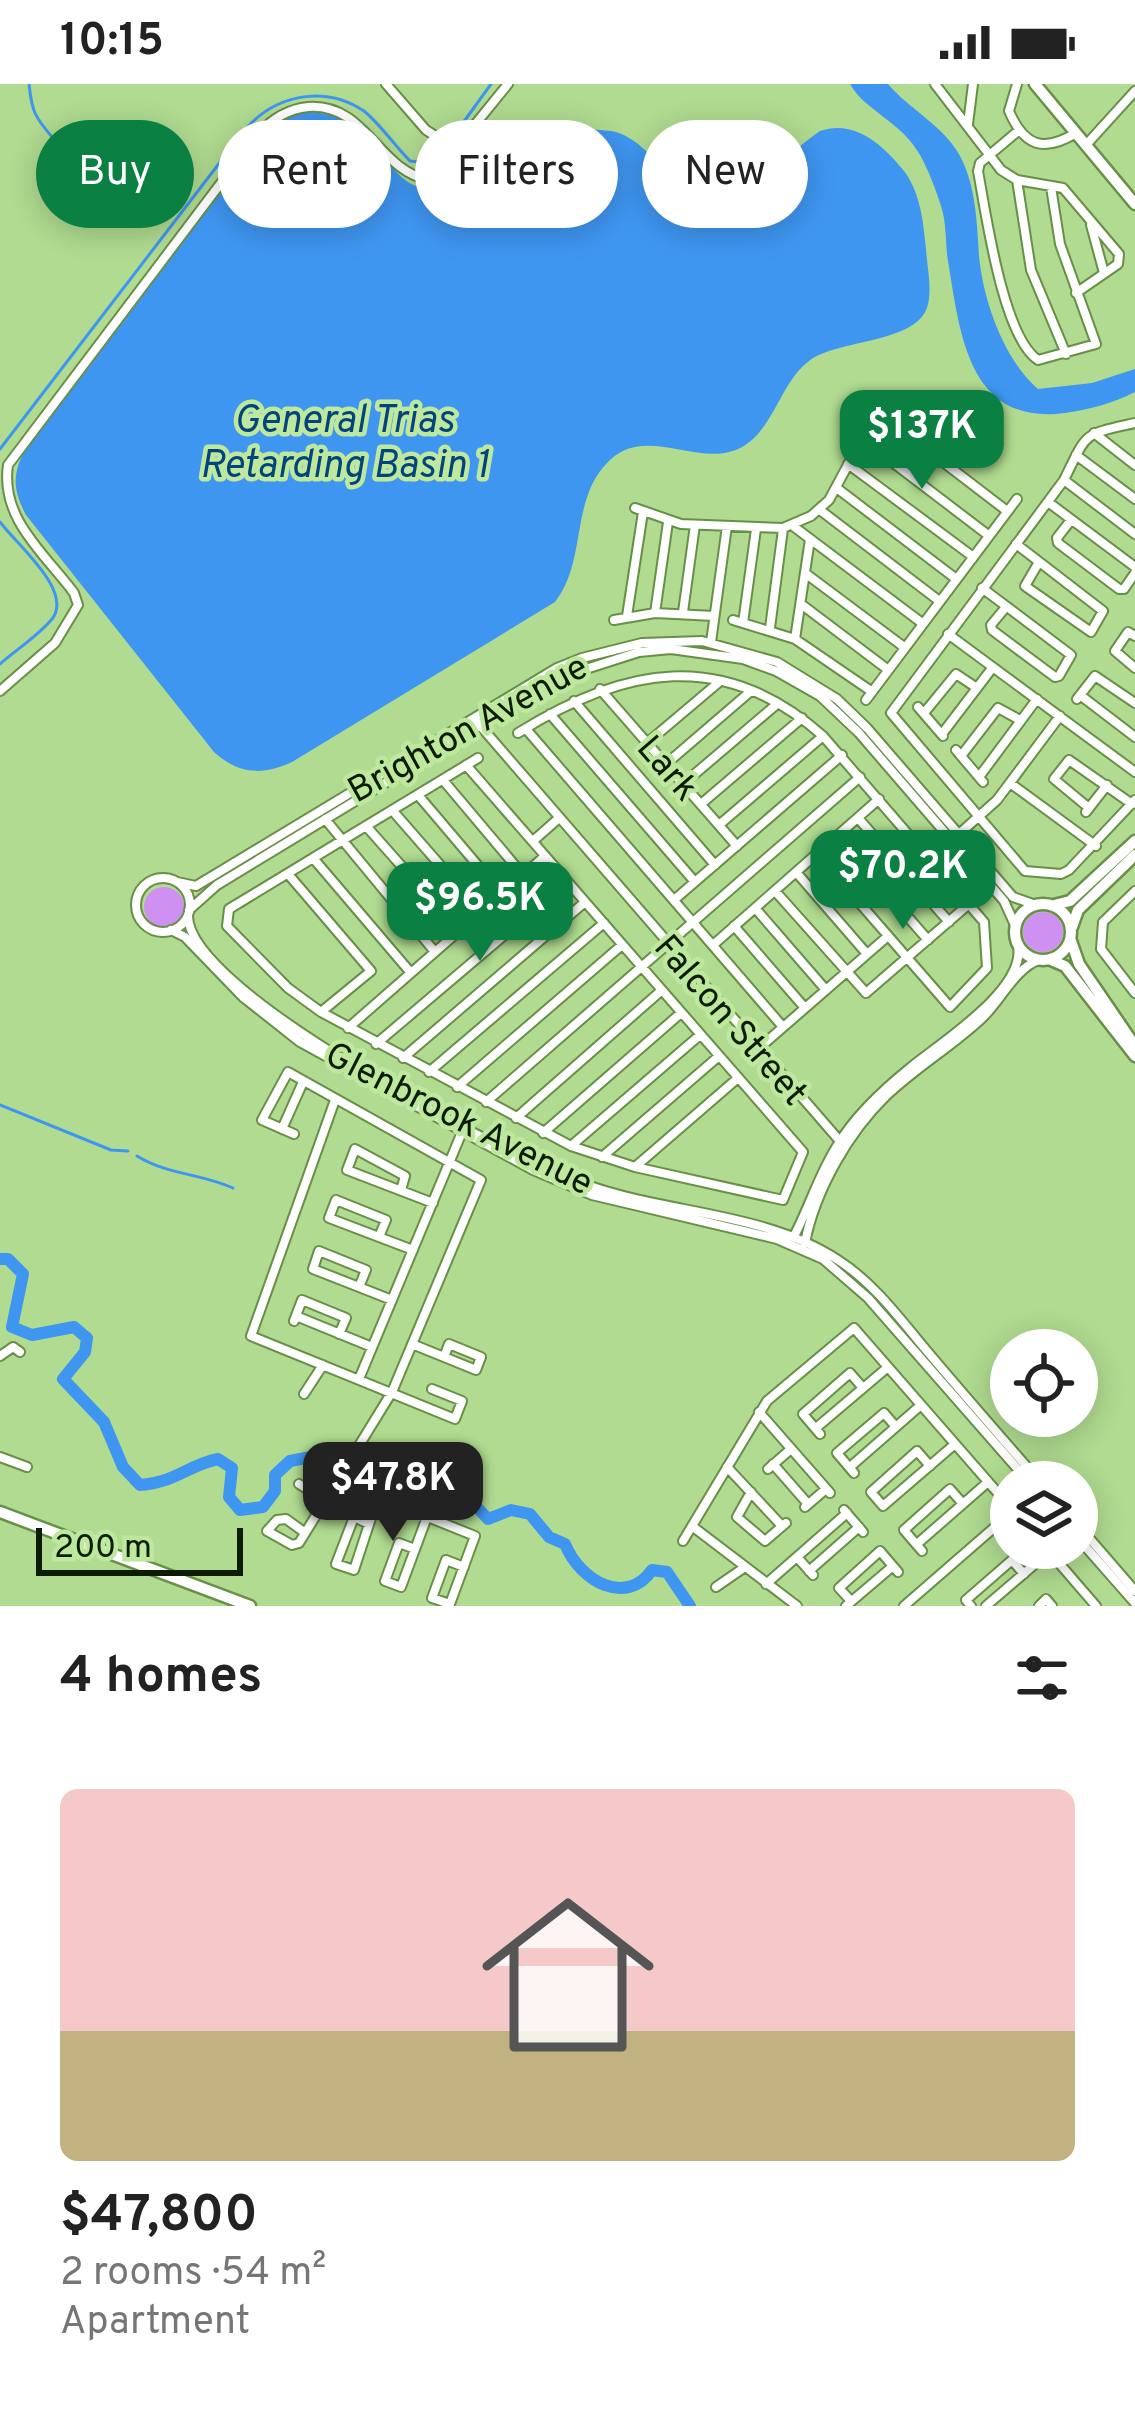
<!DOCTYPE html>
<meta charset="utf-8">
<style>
:root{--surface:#fff;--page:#f6f6f6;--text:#222;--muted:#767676;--line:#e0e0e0;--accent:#0b8043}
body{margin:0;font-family:Overpass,sans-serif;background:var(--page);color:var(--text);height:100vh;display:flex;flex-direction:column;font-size:45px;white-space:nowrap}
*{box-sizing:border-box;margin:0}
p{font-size:39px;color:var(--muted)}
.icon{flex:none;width:66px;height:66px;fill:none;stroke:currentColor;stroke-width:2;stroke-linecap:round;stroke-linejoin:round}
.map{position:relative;height:1522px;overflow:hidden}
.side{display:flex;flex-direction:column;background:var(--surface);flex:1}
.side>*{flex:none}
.banner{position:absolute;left:36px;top:36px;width:1065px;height:108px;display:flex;gap:24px}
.tools{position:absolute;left:990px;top:1245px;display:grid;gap:24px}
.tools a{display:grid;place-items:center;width:108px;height:108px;border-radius:50%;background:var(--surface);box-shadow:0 6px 30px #0003;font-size:60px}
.scale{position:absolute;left:36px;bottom:30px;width:207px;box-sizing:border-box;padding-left:12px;border:6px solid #0c1c01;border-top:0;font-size:33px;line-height:42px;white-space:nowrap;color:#0c1c01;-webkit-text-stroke:9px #bde89d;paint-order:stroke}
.price{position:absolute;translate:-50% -102px;padding:0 27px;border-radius:24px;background:var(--accent);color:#fff;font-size:39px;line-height:78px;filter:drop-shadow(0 3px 6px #0008)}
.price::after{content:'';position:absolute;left:50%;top:72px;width:36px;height:27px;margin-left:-18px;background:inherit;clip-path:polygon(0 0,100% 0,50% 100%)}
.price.selected{background:#222;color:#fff}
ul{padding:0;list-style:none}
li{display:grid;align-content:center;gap:24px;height:636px;padding:0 60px}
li+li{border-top:3px solid var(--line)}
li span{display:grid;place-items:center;height:372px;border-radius:18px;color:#555}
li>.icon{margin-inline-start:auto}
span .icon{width:216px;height:216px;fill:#fffc;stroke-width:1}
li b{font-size:51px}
h2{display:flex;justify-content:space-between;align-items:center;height:144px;padding:0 60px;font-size:51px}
.chip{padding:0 42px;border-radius:54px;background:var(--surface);box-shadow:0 6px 30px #0003;font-size:42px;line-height:108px}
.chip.selected{background:var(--accent);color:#fff}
.status{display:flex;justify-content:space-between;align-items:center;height:84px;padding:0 60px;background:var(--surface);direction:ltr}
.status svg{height:33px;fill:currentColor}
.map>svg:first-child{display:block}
</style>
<div class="status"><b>10:15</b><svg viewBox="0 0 49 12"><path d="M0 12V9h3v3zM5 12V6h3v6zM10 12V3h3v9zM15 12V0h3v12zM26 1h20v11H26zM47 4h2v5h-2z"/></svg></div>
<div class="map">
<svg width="1135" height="1522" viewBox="0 0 1135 1522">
<rect width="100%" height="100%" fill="#b0db90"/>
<!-- green -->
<path fill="#ce90f1" d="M144 823a20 20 0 1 1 40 0a20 20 0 1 1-40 0Z
M1023 848a20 20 0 1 1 40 0a20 20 0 1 1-40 0Z"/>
<!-- water -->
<path fill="#3f96f1" d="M850,0H888C910,26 943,41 960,72C976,102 977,140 979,172C983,216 1004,276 1038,305L1092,299L1135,285V308C1111,320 1091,325 1065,329C968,342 960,249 948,177C945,159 947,140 941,122C936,106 928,85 920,71C901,37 865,27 850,0Z
M299,28C383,25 380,100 426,104C470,107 472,73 502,60C533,46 576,43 610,47C652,52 678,122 713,116C756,109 786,70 820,47C855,35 883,61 904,87C921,110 923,138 926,165C927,183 932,203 928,220C920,260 836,255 809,277C780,299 774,345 742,363C701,386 647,340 610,376C569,414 588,476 555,518L292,678C263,692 238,690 214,668L26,431C11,403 13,387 28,360L268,46Z"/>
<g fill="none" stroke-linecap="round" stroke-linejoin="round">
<!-- stream -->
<path stroke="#3f96f1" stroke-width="3" d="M29,0C30,9 31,20 35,29C47,55 113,114 138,134
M460,43L491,0
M0,365L244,47C274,11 324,0 364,27C381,41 394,61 410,77L430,79
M0,438C16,460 74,507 52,535C38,552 17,565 0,580
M0,1021L111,1066L128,1067
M137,1072C168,1091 199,1089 233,1104"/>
<!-- river -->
<path stroke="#3f96f1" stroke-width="12" d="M0,1175H8L23,1190L12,1243L32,1251L74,1243L87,1254L85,1268L63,1295L104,1338L123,1383L140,1401C177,1398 188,1381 218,1375L232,1384L229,1413L240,1426L263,1423L275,1407V1391L290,1377L342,1367L360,1365L385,1374C390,1381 395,1396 401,1402C420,1420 451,1417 471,1417L488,1435L511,1426L530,1430L549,1453L565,1460C581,1499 627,1522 652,1486L667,1488L690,1522"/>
<!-- minor casing -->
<g stroke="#688f47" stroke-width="12">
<path id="minor" d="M386,0L426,46L456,65
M935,0L1001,86L1017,96L1063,104L1119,170L1118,180L1076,209
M1017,0L1009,27C1024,62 1043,69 1076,49
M968,40L973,0
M1018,47L980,79L978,87C986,130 1003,253 1038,276L1096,260L1060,160L1051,103
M1086,61L1135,7
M1017,96L1031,186L1066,270
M1091,141L1104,189
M1135,339C1082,351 1088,347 1064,396L891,629L1025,787L1061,790L1069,786L1135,716
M1094,349L1135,381
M870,361L988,451
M1076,371L1135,415
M848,380L972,472
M1064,396L1135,450
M838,405L955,494
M1048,418L1135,483
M635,424L681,440L783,444L811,432L829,416L857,364L882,357L917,358L1007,427
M820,426L938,516
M1071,436L1057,454L1058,459L1119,505H1124L1135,489
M793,442L922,539
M1016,460L1103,527L1091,548L1025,502L1039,478
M805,489L904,563
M982,504L1071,571L1059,592L1055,593L992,546L991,541L1006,523
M801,520L887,585
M683,528L695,441
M655,529L668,438
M627,532L643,428
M614,536L655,529L714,532
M733,536L795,555L871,607
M743,539L756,445
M770,544L783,445
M948,550L1135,688
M1135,552L1128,548L1115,567L1135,584
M795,555L810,455
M711,558L727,442
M600,605L737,762
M0,607L55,559L78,521L74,509C45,470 0,435 8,381L258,50C271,36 288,25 308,23C367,19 378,88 430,96L508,0
M1080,611L1135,653
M1077,615L1095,592L1135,619
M866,616L1017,415
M574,617L715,781
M918,623L943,652
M924,629L956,590L977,604
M550,630L695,798
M477,638L845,1063
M526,645L783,943
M518,649C623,583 723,563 823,652L984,838L987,884L950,923L817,770
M942,650L993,583
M647,659L718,599
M956,666L983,698
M961,672L998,624L1020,636
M666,680L751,607
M466,681L803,1068L783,1116L635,1083L571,1062L321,928L288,904L227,842L229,825C312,775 395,724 478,674
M979,693L1037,615
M443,696L523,791
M1010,699L1096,762
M683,700L777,620
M418,711L502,810
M701,720L802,634
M1089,724L1054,695L1069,676L1132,720
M392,726L481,828
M1086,728L1107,701
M858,734L949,838
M325,735L435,868
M719,741L823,652
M366,742L459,847
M959,750L997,716L1060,632
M837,752L928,856
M533,757L559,734
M313,774L411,889
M796,788L867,870
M288,790L371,887L321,928
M136 821a27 27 0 1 1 54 0a27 27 0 1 1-54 0Z
M177,798L196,802L557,584L582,574L642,559L702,557L777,578L837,615L867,644L1013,813L1036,821
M775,807L866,909L969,820
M1135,807L1103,838L1101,865L1135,909
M674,816L842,671
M755,824L826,906
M189,826L217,801L558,594L639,568L671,565L743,575L776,587L820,612L859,649L1004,817L1015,841
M188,831C186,909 515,1076 587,1101C668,1130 765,1128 838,1176C874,1199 900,1235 927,1267C964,1311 1002,1354 1040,1398
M734,842L805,924
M171,846L185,853L243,913L300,958L533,1086L592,1111L777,1155L823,1175L868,1214L1029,1398
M713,861L879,715
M348,944L545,772
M376,960L567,798
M758,965L888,852
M403,974L585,818
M429,988L604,839
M457,1003L622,861
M335,1016L251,1252L455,1335L462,1317L432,1305
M486,1018L860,693
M516,1034L662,906
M282,1045L303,998
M543,1049L681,929
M294,1050L262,1036L288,988L481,1096L392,1308L299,1459L292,1461L267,1447L277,1436L286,1435L304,1448
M571,1062L700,951
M602,1073L719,972
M635,1083L738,994
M401,1106L405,1092L355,1065L347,1086L433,1119
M794,1152C810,1122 820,1087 839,1059C856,1031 884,1005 910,984C940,959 1026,906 1018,862
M379,1153L386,1136L336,1116L329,1134L413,1166
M805,1159C815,1107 848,1049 886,1012C915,984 951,963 981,935C1000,918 1015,884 1039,876
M359,1203L366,1186L319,1167L313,1185L392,1216
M296,1232L372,1263
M294,1237L302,1216L346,1234L339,1250
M412,1260L476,1286L481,1273L449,1260L444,1273
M0,1272L13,1263L20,1268
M359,1295L462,1048
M304,1310L323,1281
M759,1328L830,1409
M816,1344L888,1283
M820,1350L803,1330L850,1289L863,1304
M0,1373L27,1383
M773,1380L808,1420
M930,1382L917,1367L871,1408L883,1422L955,1360
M345,1383L378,1413L475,1452L450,1520L432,1514L446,1476L464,1483
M727,1383L782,1442
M850,1383L921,1321
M768,1385L791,1365
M854,1389L837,1369L884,1329L896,1343
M299,1400L324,1416
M751,1408L737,1433L765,1457L786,1439
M805,1423L826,1405
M844,1426L863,1448
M369,1440L354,1433L336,1480L354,1486L378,1413
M1077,1440L1135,1507
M692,1442L797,1522
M1077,1453L1135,1519
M683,1457L767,1317L854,1244L1011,1424
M917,1460L988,1398
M1046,1464L1096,1522
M415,1465L399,1459L385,1497L401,1503L427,1433
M922,1467L904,1446L950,1405L963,1420
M797,1473L813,1491
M809,1487L859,1443
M766,1500L847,1429
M716,1503L745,1483
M851,1517L839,1504L880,1467L898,1488
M846,1522L893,1482
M904,1522L1011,1429
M971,1522L966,1516L1012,1476L1024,1490
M986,1522L1049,1468
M1039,1522L1046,1515L1052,1522"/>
</g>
<!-- major casing -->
<g stroke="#688f47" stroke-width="15">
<path id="major" d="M1035,0L1135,120
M1015 848a28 28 0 1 1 56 0a28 28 0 1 1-56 0Z
M1054,821L1070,817L1135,757
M1072,843L1078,826L1135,771
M1071,857L1079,880L1135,962
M1051,876L1065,882L1135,972
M0,1428L250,1522"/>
</g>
<!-- minor -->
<use href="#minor" stroke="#fff" stroke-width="8"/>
<!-- major -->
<use href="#major" stroke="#fff" stroke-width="10"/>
</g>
<g text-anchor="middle" stroke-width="9" stroke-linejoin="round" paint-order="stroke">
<!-- street labels -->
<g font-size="36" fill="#0c1c01" stroke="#bde89d">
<text transform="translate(467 643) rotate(-29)" y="13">Brighton Avenue</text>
<text transform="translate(669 683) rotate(49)" y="13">Lark</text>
<text transform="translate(732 935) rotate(49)" y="13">Falcon Street</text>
<text transform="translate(460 1033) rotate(27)" y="13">Glenbrook Avenue</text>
</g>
<!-- water labels -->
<g font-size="39" font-style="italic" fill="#04447d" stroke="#bde89d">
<text x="344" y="348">General Trias<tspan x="344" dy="45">Retarding Basin 1</tspan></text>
</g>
</g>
</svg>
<div class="tools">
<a><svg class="icon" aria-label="locate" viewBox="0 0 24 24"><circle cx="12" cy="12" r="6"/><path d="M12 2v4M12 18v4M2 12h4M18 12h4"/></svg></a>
<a><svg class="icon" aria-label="layers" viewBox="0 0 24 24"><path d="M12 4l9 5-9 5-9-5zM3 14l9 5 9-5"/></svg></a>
</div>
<div class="scale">200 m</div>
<b class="price" style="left:922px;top:408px">$137K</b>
<b class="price" style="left:903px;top:848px">$70.2K</b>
<b class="price" style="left:480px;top:880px">$96.5K</b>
<b class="price selected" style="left:393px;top:1460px">$47.8K</b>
<div class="banner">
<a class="chip selected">Buy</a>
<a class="chip">Rent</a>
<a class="chip">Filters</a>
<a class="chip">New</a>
</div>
</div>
<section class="side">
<h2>4 homes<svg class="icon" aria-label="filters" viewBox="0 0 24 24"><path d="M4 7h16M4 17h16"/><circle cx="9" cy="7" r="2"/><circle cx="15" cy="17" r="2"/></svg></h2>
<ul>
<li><span style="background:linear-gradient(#f6c9c9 65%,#c2b280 0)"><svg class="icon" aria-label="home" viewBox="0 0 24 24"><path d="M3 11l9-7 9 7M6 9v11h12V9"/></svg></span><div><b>$47,800</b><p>2 rooms · 54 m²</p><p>Apartment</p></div></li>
</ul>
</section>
